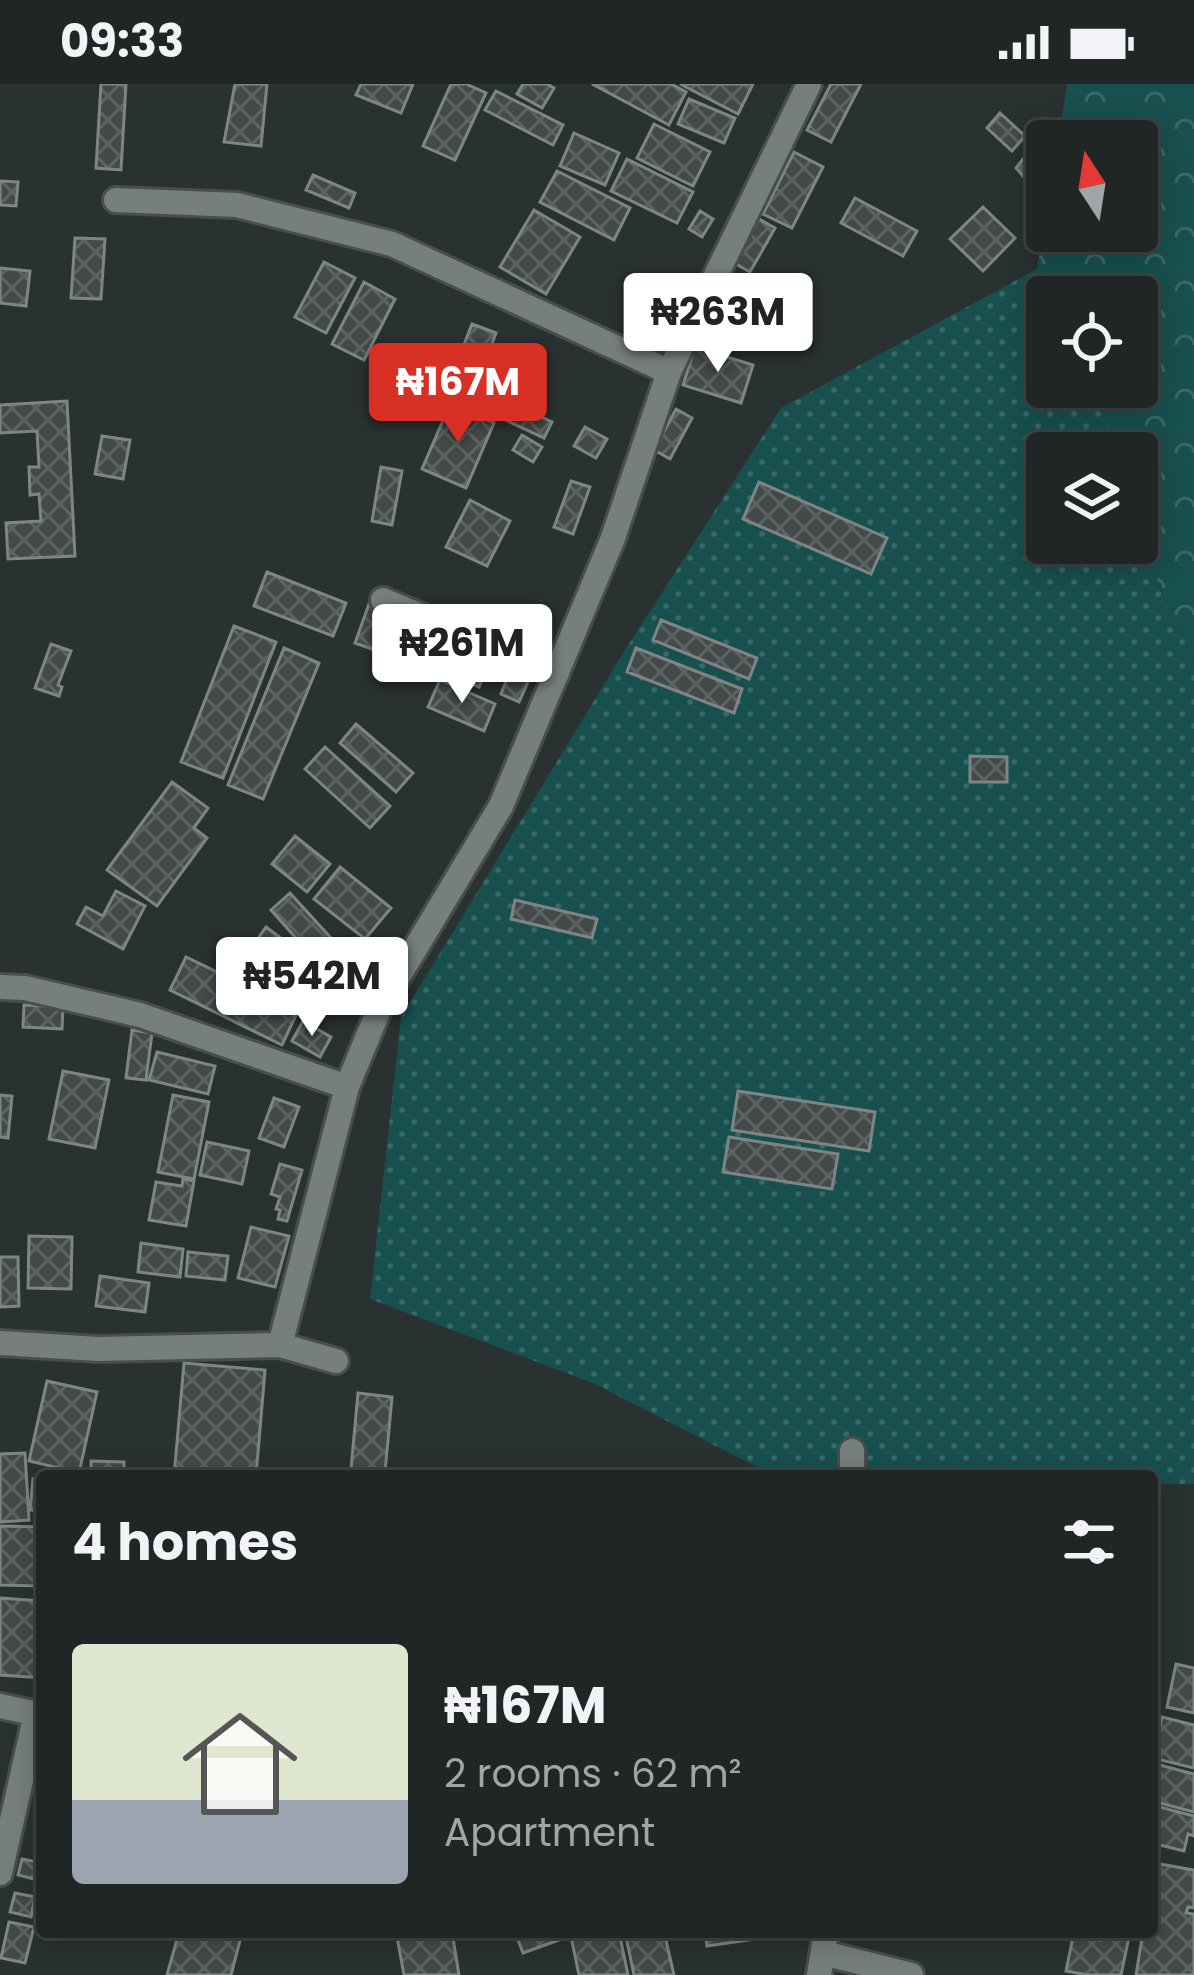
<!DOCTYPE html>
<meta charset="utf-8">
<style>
:root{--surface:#202525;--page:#2d3132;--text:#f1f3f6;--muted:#a2a5a7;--line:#3d4242;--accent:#d93025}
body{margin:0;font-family:Poppins,sans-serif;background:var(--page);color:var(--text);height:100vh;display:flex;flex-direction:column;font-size:45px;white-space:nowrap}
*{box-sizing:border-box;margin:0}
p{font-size:39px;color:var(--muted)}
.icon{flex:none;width:66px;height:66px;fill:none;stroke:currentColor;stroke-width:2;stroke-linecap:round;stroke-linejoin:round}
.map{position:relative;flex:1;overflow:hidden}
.drawer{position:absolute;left:36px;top:1386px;width:1122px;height:468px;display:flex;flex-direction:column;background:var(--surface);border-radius:12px;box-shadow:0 6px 30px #0003,0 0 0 3px var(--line)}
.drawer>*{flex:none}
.needle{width:78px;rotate:348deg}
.tools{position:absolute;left:1026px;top:36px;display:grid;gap:24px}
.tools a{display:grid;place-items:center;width:132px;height:132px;border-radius:12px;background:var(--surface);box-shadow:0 6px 30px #0003,0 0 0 3px var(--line);font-size:60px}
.price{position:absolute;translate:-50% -102px;padding:0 27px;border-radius:12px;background:#fff;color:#222;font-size:39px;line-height:78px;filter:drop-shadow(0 3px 6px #0008)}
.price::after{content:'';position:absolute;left:50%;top:72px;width:36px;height:27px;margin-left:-18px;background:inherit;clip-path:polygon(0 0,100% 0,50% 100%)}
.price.active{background:var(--accent);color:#fff}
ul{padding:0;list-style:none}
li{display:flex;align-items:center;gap:36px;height:300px;padding:0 36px}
li span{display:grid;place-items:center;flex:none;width:336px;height:240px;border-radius:12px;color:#555}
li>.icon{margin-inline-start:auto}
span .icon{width:144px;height:144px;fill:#fffc;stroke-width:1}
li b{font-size:51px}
h2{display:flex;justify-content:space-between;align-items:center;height:144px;padding:0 36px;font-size:51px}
.status{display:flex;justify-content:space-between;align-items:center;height:84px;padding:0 60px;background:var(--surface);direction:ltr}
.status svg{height:33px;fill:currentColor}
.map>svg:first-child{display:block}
</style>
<div class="status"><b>09:33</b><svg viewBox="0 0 49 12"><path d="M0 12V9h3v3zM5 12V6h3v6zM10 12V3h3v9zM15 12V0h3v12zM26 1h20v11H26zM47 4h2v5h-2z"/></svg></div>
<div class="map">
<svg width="1194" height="1891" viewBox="0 0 1194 1891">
<defs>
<pattern id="grass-dots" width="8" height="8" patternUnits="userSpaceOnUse" patternTransform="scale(3)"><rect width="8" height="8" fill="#17504f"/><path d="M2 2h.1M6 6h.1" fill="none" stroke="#386968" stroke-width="1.8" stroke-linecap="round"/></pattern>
<pattern id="forest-crowns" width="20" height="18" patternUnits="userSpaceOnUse" patternTransform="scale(3)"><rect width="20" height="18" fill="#17504f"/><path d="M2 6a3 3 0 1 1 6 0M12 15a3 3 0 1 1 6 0" fill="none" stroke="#386968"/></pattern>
<pattern id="building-cross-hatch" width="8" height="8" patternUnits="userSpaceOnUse" patternTransform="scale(3)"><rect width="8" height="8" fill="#434a49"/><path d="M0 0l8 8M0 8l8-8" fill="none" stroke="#5e6463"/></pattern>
</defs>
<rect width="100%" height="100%" fill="#2a3131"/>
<!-- grass -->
<path fill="url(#grass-dots)" d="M1037,185L1050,213H1047V303H1092L1104,328L1117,369H1047V459H1137V433L1162,510L1194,576V1400H1152V1392H774L593,1299L370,1215L401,933L625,566L781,324Z"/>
<!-- forest -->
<path fill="url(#forest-crowns)" d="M1067,0H1194V576L1162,510L1137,433V369H1117L1104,328L1092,303H1137V213H1050L1037,185L1047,124V147H1137V57H1058Z"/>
<!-- building -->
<path fill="url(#building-cross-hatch)" stroke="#7d8585" stroke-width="3" d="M101,0H126L121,86L96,84Z
M235,0H267L261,62L224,58Z
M361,0H413L401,29L356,11Z
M451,0H466L486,9L455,76L423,62Z
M523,0H547L554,4L542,24L517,10Z
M592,0H671L686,8L669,41Z
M680,0H753L738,30Z
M831,0H861L831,58L807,46Z
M496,7L563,41L553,61L485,26Z
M689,15L735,34L724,59L678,40Z
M1000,29L1025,52L1012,67L987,44Z
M654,40L710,68L693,102L637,74Z
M574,49L619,69L605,101L560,82Z
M1039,55L1047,63V83L1035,106L1016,84Z
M794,68L823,83L792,144L763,130Z
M627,75L693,108L677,139L611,107Z
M557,87L630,124L614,156L540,118Z
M313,91L355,109L349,124L306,106Z
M0,97L18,98L16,122L0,121Z
M855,114L917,147L903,172L841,139Z
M983,123L1015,154L983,187L950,155Z
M534,126L580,153L546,210L500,183Z
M700,127L713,135L702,153L689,145Z
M759,135L775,144L750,188L734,179Z
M75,154L105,155L101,215L71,214Z
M324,178L355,194L326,249L295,233Z
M0,184L30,187L26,222L0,219Z
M364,198L395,215L364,276L332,260Z
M472,240L496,249L471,316L446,307Z
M695,263L753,281L741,319L683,301Z
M494,311L552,338L544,354L486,327Z
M67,317L75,472L8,475L6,439L41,437L39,410L30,411L29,383H39L37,347L0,349V321Z
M451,318L494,339L466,404L422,385Z
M676,325L692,334L670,375L654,366Z
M585,343L607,355L596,374L574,362Z
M522,351L542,363L533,378L513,366Z
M102,352L130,356L123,395L95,390Z
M381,383L402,387L392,441L372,437Z
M571,397L590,403L573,450L554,443Z
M759,398L887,454L871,490L743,435Z
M470,416L510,437L487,482L446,463Z
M267,488L346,519L333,552L254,522Z
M369,520L409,533L395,573L355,559Z
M661,536L757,574L749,595L653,556Z
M234,542L276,558L223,694L181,678Z
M451,553L493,573L479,603L437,584Z
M51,560L71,567L58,601L62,603L59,612L35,604Z
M284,564L319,579L263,715L228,701Z
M636,564L742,605L734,629L627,588Z
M513,580L532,589L519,618L501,610Z
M440,596L495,620L484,647L428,623Z
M356,640L413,689L396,708L340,659Z
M325,663L390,722L370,744L305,685Z
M970,672L1007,673V698H970Z
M172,698L208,724L194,744L207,754L157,822L107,786Z
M295,752L330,780L307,808L272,780Z
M340,783L391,824L365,855L314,815Z
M116,807L145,822L123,865L77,840L86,823L103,832Z
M290,809L331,854L312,872L271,826Z
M515,816L597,835L592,854L511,835Z
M266,843L309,875L286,907L243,875Z
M186,873L298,927L282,961L170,906Z
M24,921L63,923L62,945L23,943Z
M303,937L331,953L320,973L292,957Z
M132,946L152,949L146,996L126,994Z
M157,968L215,982L208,1010L149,996Z
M63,987L109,996L95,1064L49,1055Z
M738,1007L875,1028L869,1067L732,1046Z
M0,1011L12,1012L8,1054L0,1053Z
M173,1011L209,1018L194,1095L158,1088Z
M274,1014L299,1023L284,1063L259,1054Z
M729,1053L838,1070L832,1105L723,1088Z
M207,1058L249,1067L242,1100L200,1091Z
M280,1080L302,1086L287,1137L278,1135L280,1126L276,1125L280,1113L271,1110Z
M183,1095L194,1097L186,1142L149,1136L156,1098L182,1102Z
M251,1143L289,1152L275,1203L238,1194Z
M29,1152L72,1153L71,1205L28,1204Z
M141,1159L183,1165L180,1193L138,1188Z
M188,1168L228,1172L225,1196L186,1192Z
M0,1173H18L19,1222L0,1223Z
M100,1192L149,1199L145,1228L96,1222Z
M184,1279L265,1286L256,1392H174Z
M47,1297L97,1308L79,1389L29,1377Z
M358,1309L392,1313L385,1388L351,1385Z
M25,1369L29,1436L0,1438V1370Z
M91,1377L124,1378V1392H91Z
M33,1395H42V1427L30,1426Z
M0,1442L42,1443V1502L0,1501Z
M0,1514L42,1517V1594L0,1591Z
M1176,1580L1194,1584V1629L1167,1623Z
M1162,1633L1194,1641V1684L1152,1674Z
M1152,1679L1194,1690V1728L1152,1717Z
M1152,1721L1194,1732V1752L1188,1750L1184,1767L1152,1759Z
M22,1775L42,1779V1797L18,1791Z
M1154,1779L1194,1786V1824L1188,1823L1186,1829L1194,1830V1891H1136L1143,1848H1152Z
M15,1809L35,1813L31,1833L10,1828Z
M9,1838L34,1843L25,1879L1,1874Z
M179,1848H220L241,1853L231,1891H167Z
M396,1848H452L459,1891H404Z
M515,1848H556L559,1856L523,1869Z
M570,1848H619L628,1891H579Z
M625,1848H664L674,1891H634Z
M705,1848H788L789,1850L707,1862Z
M1074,1848H1081L1080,1853L1100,1856L1101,1848H1130L1121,1891H1088L1066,1887Z"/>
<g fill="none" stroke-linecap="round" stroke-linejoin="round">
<!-- street casing -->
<g stroke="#494e4d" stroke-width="30">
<path id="street" d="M116,116L237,121L392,160L669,288
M383,516L557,589
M0,903L25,904L140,931L347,1003
M0,1259L98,1265L280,1261L336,1277
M280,1261L347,1003L380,923L501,722L613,454L669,288L809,0
M852,1392V1367
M0,1622L42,1631
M0,1789L36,1630
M823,1869L911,1891
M819,1891L826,1848"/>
</g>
<!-- street -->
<use href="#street" stroke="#777e7e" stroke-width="24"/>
</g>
</svg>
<div class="tools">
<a><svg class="needle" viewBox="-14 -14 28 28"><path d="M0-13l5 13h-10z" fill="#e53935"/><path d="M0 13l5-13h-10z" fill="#a2a5a7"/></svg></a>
<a><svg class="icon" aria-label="locate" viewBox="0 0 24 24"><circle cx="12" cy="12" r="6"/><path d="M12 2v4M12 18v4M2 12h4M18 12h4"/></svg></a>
<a><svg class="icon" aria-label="layers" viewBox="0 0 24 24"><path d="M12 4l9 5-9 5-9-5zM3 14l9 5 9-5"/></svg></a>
</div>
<b class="price" style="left:718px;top:291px">₦263M</b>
<b class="price active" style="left:458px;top:361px">₦167M</b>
<b class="price" style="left:462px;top:622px">₦261M</b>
<b class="price" style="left:312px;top:955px">₦542M</b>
<section class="drawer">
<h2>4 homes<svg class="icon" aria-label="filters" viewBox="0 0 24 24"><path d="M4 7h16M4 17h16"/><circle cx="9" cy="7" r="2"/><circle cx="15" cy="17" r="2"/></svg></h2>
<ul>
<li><span style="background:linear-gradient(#dfe7d0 65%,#9aa5b1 0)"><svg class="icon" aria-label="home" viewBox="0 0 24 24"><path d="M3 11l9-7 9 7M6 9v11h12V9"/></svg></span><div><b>₦167M</b><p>2 rooms · 62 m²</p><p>Apartment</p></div></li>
</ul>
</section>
</div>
